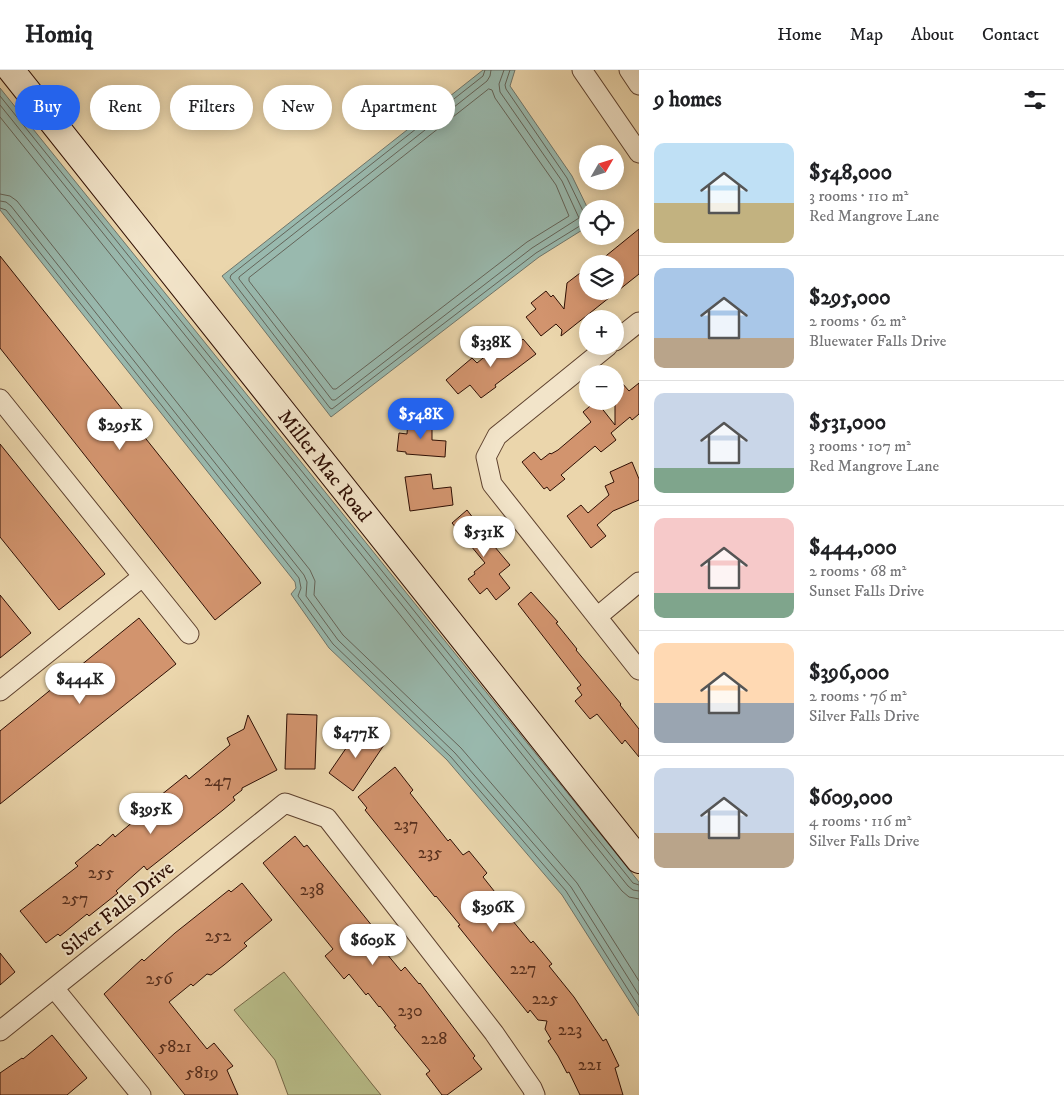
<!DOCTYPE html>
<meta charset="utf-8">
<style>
:root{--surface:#fff;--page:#f2f2f2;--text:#202124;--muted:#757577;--line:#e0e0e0;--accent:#2563eb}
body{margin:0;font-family:"IM FELL DW Pica",serif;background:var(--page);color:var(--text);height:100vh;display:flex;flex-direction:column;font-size:19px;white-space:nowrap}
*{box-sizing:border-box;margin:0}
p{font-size:16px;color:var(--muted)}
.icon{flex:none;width:28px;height:28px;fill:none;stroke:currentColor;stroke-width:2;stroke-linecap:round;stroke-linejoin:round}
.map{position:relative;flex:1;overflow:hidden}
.sheet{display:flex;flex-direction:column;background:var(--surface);width:425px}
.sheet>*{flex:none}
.guide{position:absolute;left:15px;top:15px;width:475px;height:45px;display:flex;gap:10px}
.needle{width:32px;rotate:51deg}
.controls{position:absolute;left:579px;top:75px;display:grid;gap:10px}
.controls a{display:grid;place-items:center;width:45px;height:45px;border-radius:50%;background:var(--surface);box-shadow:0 2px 12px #0003;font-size:25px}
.price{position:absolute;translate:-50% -42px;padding:0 11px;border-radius:18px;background:#fff;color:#222;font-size:16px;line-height:32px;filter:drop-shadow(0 1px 2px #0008)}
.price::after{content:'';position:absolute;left:50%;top:30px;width:15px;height:11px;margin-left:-8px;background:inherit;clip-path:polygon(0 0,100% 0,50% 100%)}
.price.on{background:var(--accent);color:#fff}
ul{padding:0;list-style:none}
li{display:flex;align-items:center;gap:15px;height:125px;padding:0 15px}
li+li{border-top:1px solid var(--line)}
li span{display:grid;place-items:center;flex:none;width:140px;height:100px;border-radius:10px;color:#555}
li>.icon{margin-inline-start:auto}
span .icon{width:60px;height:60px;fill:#fffc;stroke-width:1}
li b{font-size:21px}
h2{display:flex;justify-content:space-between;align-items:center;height:60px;padding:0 15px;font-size:21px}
.pill{padding:0 18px;border-radius:22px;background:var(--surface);box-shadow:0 2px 12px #0003;font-size:18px;line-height:45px}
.pill.on{background:var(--accent);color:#fff}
header{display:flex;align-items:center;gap:30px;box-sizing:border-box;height:70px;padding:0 25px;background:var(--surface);border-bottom:1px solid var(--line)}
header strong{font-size:24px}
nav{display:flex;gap:28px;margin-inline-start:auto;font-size:18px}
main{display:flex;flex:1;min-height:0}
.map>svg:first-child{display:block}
</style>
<header>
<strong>Homiq</strong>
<nav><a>Home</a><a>Map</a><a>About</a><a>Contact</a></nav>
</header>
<main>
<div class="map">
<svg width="639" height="1025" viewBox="0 0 639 1025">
<rect width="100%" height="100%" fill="#ebd6ac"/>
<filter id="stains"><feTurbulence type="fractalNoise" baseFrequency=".004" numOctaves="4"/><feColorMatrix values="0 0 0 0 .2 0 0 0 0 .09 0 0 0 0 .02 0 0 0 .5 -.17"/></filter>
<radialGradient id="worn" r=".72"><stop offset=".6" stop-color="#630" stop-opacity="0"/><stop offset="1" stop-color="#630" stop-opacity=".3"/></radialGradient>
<!-- green -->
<path fill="#b8bd89" stroke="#746646" d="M284,902L372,1014L381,1025H288L275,990L234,940Z"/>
<!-- water -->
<path fill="#99b9ae" stroke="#6f756a" d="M483,0H515L510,16L572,106L588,139L587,157L539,187L331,347L222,206Z
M0,18L639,812V946L562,825L447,690L329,578L291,524L296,518L295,512L0,140Z"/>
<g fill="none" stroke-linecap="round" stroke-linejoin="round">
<!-- shore -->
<path stroke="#646459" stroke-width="1" d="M485,0L483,6L231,205L230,208L330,338L332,339L536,183L583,154L588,153
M491,0L490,6L487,11L239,207V209L332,330H335L532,178L579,148L562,111L500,22L499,14L504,0
M510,0L505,15L506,19L567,108L583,141L588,144
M489,19L492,20L495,28L556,115L569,146L527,172L336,319H333L249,211V208Z
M0,26L633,813L639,815
M0,35L628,816L633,820L639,821
M0,47L622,821L629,827L639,829
M0,124L10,126L17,131L310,500L315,511L314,525L343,565L461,678L577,813L639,911
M0,131L6,132L11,136L304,505L307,512L306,526L338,570L455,683L571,817L639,925
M0,138L6,140L299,508L301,518L298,526L333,574L451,687L566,821L639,937"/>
</g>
<!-- building -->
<path fill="#d2946e" stroke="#2f0f04" d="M224,20L238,38L217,55L203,37Z
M639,159V204L561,266L562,260L556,254L541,266L526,247L536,239L531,233L546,221L551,227L553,225L564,239L567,213L588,197V221H615V194H596Z
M0,186L261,513L215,550L0,278Z
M523,269L536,284L495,315L496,317L481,328L470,315L458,324L446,310L472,288L477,293L505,270L512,279Z
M622,313L629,321L639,313V344L632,350L630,347L611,363L616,370L601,382L595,376L561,405L565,409L550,421L547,417L544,419L522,392L534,382L541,390L550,383L551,384L558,380L591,352L583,342L596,331L615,355V319Z
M408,349L430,351V359H432V370L446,371L445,387L406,384V382L397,381L399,363L407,364Z
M0,374L105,504L59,540L0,467Z
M632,392L639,409V430L613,441L597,455L606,466L591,478L567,446L581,435L588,443L609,425L605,416L614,412L610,402Z
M431,404L433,419L451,417L453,435L410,441L405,407Z
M467,440L480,457L479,458L510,495L499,504L510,518L496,530L487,518L480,524L468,509L475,504L474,502L485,493L452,453Z
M531,522L558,552L556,553L577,579L576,580L621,634L620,635L639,659V687L625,670L622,674L597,644L590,649L575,631L582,625L577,618L581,615L518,534Z
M0,525L31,563L0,588Z
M139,548L176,594L0,734V661Z
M287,644L317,645L315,699H285Z
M248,645L277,700L242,718V720L233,727L235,730L223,740L147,800L144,796L116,821L118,823L89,846L87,844L60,866L58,864L46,873L20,841L78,796L75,793L98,774L100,776L113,764L115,767L135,750L129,743L152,725L156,729L186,705L189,709L230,675L227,668L244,659Z
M360,658L384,675L353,721L329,703Z
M395,697L413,720L410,723L448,771L450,769L463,785L469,781L487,803L483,807L506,836L503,839L531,873L533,871L552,894L549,896L574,927L603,971L606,969L619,996L615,998L623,1025H580L569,1002L567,1003L558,986L548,971L551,969L545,959L547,951L538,950L530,940L528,943L458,856L460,855L436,826L435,827L365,740L367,738L358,727Z
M295,766L304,777L307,775L377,862L376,863L385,875L382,878L401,901L405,897L419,914L420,913L475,986L473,988L482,999L447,1025H442L426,1004L430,1001L394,957L396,956L380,936L379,937L368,923L366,925L349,904L344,909L325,886L333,879L263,793Z
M242,813L272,850L244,873L247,876L224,895L211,905L207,904L193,916L191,914L169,932L207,979L214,973L233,996L227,1000L238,1025H185L104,924L142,889L144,891L175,863L229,820L231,822Z
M0,883L15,902L0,915Z
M52,965L87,1008L67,1025H0V1003L22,988L23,989Z"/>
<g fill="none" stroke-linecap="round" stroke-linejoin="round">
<!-- street casing -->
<g stroke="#5e412e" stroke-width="21">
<path id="street" d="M582,0L639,83
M629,0L639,15
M615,271L639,252
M608,276L497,366L486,387L492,414L639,600
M0,329L189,564
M597,547L639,512
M0,621L142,507
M54,918L141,1025
M0,961L285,733L327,748L494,963L532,1018L535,1025"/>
</g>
<!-- secondary casing -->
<g stroke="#2f0f04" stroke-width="28">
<g id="secondary">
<path id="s1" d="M11,0L639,790"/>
</g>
</g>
<!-- street -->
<use href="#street" stroke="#f2e4c9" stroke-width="19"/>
<!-- secondary -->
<use href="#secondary" stroke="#f2e4c9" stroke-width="26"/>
</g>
<g text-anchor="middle" stroke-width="4" stroke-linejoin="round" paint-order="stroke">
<!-- number labels -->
<g font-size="18" fill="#58301e">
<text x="218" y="716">247</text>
<text x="406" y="760">237</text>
<text x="430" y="788">235</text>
<text x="101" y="808">255</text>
<text x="312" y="825">238</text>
<text x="75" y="834">257</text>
<text x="218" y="871">252</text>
<text x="523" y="904">227</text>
<text x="159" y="914">256</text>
<text x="545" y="934">225</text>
<text x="410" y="946">230</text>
<text x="570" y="965">223</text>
<text x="434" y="974">228</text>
<text x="175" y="982">5821</text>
<text x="590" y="1000">221</text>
<text x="202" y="1008">5819</text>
</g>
<!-- street labels -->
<g font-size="20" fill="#2f0f04" stroke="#f2e4c9">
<text dy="7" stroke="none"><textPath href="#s1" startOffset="505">Miller Mac Road</textPath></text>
<text transform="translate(117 838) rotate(-39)" y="7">Silver Falls Drive</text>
</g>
</g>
<rect width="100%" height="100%" filter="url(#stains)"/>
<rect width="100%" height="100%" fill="url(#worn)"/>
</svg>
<div class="controls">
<a><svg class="needle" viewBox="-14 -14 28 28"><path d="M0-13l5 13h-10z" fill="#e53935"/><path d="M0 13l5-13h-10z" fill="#757577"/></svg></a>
<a><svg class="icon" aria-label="locate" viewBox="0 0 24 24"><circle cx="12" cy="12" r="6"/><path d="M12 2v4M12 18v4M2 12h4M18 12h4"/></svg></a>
<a><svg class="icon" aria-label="layers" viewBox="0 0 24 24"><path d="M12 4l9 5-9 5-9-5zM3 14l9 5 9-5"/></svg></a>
<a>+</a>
<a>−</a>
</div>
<b class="price" style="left:491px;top:298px">$338K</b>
<b class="price on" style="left:421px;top:370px">$548K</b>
<b class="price" style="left:120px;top:381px">$295K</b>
<b class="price" style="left:484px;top:488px">$531K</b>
<b class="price" style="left:80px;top:635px">$444K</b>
<b class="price" style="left:356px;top:689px">$477K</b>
<b class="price" style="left:151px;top:765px">$395K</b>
<b class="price" style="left:493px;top:863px">$396K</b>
<b class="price" style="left:373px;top:896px">$609K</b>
<div class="guide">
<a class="pill on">Buy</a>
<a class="pill">Rent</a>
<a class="pill">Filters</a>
<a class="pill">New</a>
<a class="pill">Apartment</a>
</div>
</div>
<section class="sheet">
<h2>9 homes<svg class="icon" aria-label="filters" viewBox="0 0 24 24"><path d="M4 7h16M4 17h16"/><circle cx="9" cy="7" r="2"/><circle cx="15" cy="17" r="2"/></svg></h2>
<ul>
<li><span style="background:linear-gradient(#bfe0f5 60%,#c2b280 0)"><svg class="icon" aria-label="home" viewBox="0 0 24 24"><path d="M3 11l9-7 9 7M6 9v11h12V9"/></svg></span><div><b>$548,000</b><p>3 rooms · 110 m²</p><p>Red Mangrove Lane</p></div></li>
<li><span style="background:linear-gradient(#a9c7e8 70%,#b9a48a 0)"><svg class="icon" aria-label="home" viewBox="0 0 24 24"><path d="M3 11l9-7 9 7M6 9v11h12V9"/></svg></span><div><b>$295,000</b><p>2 rooms · 62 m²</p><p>Bluewater Falls Drive</p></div></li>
<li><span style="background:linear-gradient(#c9d6e8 75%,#7fa58c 0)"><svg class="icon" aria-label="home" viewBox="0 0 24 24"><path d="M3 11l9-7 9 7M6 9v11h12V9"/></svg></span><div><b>$531,000</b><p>3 rooms · 107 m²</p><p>Red Mangrove Lane</p></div></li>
<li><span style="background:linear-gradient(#f6c9c9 75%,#7fa58c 0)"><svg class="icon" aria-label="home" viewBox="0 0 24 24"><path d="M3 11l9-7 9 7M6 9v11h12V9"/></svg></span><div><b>$444,000</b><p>2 rooms · 68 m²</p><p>Sunset Falls Drive</p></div></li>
<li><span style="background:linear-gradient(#ffd9b3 60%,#9aa5b1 0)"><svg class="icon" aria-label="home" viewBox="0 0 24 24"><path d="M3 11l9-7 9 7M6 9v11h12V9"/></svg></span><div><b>$396,000</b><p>2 rooms · 76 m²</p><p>Silver Falls Drive</p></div></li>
<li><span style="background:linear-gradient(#c9d6e8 65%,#b9a48a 0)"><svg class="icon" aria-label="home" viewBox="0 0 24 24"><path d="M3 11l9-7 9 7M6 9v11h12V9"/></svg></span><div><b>$609,000</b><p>4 rooms · 116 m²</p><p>Silver Falls Drive</p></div></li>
</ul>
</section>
</main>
